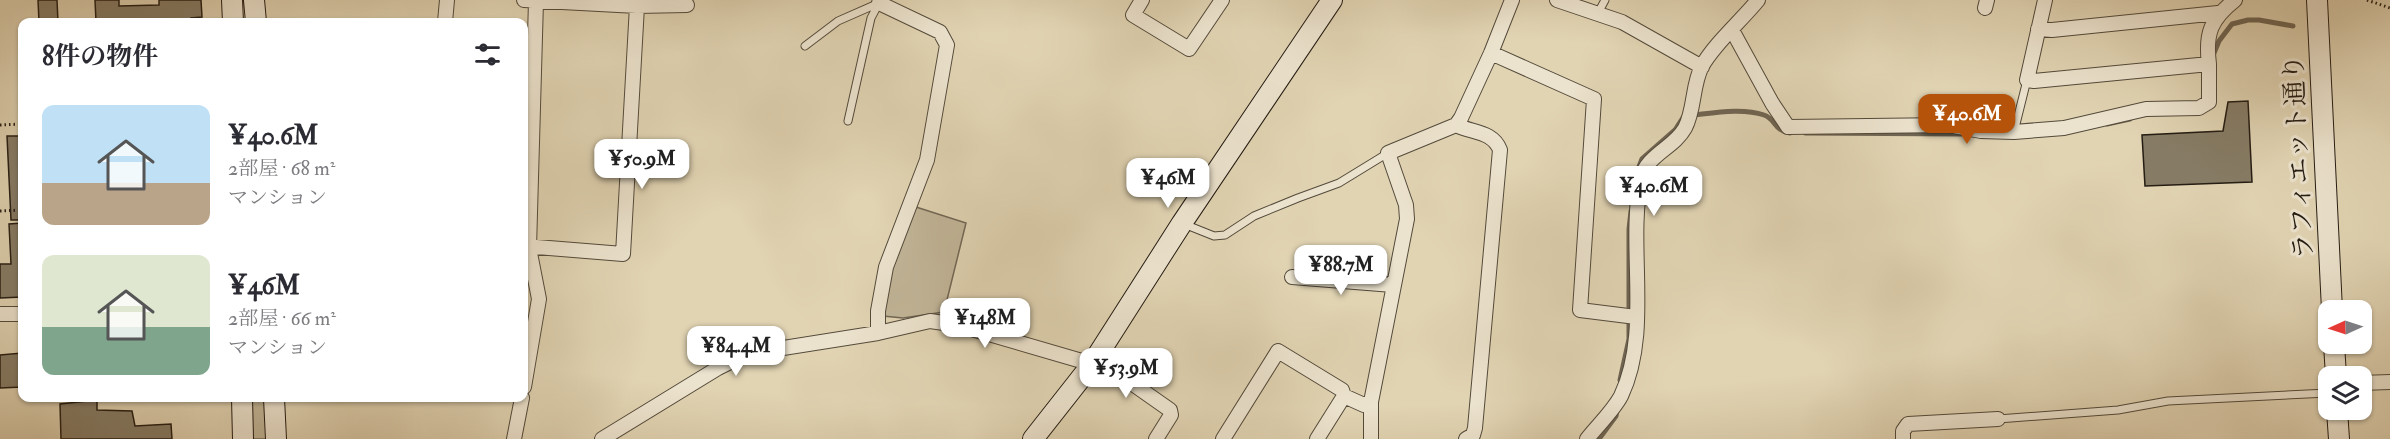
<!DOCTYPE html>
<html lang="ja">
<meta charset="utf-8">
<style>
:root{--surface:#fff;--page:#f7f7f7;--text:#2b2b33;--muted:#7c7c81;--accent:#b45309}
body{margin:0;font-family:"IM FELL Double Pica","Noto Serif JP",serif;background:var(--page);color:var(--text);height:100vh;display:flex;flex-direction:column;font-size:22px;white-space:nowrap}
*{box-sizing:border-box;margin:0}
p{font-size:20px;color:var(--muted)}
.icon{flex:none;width:33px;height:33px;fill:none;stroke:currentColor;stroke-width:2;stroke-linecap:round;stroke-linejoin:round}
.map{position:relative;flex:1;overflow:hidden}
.side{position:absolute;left:18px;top:18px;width:510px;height:384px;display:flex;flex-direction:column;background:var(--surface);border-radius:12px;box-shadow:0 2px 4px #0004}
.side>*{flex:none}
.needle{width:39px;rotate:267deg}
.fabs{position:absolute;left:2318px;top:300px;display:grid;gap:12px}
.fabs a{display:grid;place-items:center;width:54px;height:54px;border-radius:12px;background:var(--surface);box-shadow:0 2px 4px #0004;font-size:30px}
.price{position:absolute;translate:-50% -51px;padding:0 14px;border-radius:12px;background:#fff;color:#222;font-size:20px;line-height:39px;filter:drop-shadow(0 2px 3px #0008)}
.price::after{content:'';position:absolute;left:50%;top:36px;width:18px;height:14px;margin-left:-9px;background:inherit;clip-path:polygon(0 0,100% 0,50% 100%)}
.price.current{background:var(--accent);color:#fff}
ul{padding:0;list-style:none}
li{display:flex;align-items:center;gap:18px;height:150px;padding:0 24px}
li span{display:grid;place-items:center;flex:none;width:168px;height:120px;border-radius:12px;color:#555}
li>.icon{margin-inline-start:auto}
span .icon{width:72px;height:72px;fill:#fffc;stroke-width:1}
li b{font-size:26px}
h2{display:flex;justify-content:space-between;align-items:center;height:72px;padding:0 24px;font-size:26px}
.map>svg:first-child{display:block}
</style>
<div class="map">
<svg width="2390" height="439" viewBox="0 0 2390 439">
<rect width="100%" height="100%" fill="#e1d4b3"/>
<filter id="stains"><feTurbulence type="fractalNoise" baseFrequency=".00333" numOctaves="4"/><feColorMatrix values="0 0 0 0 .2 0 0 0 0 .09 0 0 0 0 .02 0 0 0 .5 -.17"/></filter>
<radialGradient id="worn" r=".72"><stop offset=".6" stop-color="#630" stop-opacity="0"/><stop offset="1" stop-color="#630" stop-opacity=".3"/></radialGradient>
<!-- green -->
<path fill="#c1b598" stroke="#726856" stroke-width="1.5" d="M916,207L966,223L944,312L903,318L883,316L888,273Z
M247,398H269L270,439H249Z"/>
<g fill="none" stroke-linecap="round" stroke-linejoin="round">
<!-- stream -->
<path stroke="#6f6553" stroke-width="5" d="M2214,53L2219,41L2232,24L2248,20H2259L2293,26
M2107,124L2130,119
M1805,133L1964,134
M1637,172L1642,159L1675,130L1684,116C1709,114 1740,107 1764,115C1776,119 1774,131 1790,133
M1620,380L1629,339V229L1631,211
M1599,439L1616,416L1617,410"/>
</g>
<!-- building -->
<path fill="#867c66" stroke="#241c13" stroke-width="1.5" d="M38,0H57L58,22H39Z
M95,0H119V6L159,5V0H201L202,17L191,18V22H96Z
M2248,101L2252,182L2145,186L2142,135L2223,131L2228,102Z
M7,136H22V220H11Z
M22,223V297L0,298V264H11L9,224Z
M22,353V387L0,388V355Z
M97,400V410L132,411L135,426L171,424L172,439H61L60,404Z"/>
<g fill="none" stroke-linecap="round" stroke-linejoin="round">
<!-- lane casing -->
<g stroke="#534a3b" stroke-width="9">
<path id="lane" d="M1598,13L1605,0
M805,46L838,21L879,3
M848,121L871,18L879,3
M2014,132L2027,80
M1184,224L1214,236L1225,235L1254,216L1298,198L1339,183L1388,153
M1998,419L2118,410L2168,401L2328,393"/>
</g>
<!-- street casing -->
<g stroke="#534a3b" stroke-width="16">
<path id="street" d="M524,0L637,6L687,5
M1142,0L1133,15L1189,49L1222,0
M1557,0L1622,22L1702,67
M2045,0L2027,80L2034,81L2209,64C2205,33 2211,19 2235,0
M1985,8L1987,0
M445,22L447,0
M2038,29L2052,30L2218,13
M1732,30L1772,103L1788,127L1948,125L1981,131L2014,132L2064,128L2146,109L2199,108L2209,102V64
M1491,53L1594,99L1580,310L1636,317
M1456,125C1472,133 1493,131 1500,150L1475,428L1473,435L1466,439
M524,246L623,254L637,6
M1292,277L1393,285
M0,314H22
M878,333V311L886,267L927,160L947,45L940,32L879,3L880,0
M1096,358L1170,410L1171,415L1156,439
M2361,383L2390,382
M524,387L539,299L529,248L536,1
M514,439L522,398
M602,439L718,368L746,354L878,333L930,321L958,325L1092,364
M1223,439L1278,351L1342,390L1344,396L1364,405L1371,402
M1317,439L1344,396
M1371,439V402L1407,219L1406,205L1388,153L1456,125L1461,118L1491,53L1512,0
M1587,439C1598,425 1613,411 1621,396C1652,331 1627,248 1641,179C1646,155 1674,148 1685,128C1695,109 1692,85 1702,66C1715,43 1741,21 1758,0
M1903,439V431L1908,424L1998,419"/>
</g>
<!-- secondary casing -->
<g stroke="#241c13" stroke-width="22">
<path id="secondary" d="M232,0L233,22
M254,0L256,22
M2317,0L2332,310
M2334,344L2336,376
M242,398L243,439
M274,398L276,439
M2337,410L2339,439
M1033,439L1092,364L1182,223L1332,0"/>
</g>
<!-- path -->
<path stroke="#241c13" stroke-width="3" stroke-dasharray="1.5 3" stroke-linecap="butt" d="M2367,0L2390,8
M0,125L22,124
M0,211L22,210"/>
<!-- lane -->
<use href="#lane" stroke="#ece3ce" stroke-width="7"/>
<!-- street -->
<use href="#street" stroke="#ece3ce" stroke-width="14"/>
<!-- secondary -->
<use href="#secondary" stroke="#ece3ce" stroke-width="20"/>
</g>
<g text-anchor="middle" stroke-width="6" stroke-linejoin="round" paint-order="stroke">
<!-- street labels -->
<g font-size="26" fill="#241c13" stroke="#ece3ce">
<text transform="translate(2298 157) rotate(-93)" y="9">ラフィエット通り</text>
</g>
</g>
<rect width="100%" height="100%" filter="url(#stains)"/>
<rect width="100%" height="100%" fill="url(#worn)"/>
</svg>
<div class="fabs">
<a><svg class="needle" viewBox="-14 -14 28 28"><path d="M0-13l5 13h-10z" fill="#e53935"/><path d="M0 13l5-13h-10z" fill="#7c7c81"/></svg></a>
<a><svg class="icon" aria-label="layers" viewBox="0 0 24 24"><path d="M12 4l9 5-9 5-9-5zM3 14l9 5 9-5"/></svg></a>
</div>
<b class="price current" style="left:1967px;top:145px">¥40.6M</b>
<b class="price" style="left:642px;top:190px">¥50.9M</b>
<b class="price" style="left:1168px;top:209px">¥46M</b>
<b class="price" style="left:1654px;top:217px">¥40.6M</b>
<b class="price" style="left:1341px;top:296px">¥88.7M</b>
<b class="price" style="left:985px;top:349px">¥148M</b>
<b class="price" style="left:736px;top:377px">¥84.4M</b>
<b class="price" style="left:1126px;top:399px">¥53.9M</b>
<section class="side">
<h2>8件の物件<svg class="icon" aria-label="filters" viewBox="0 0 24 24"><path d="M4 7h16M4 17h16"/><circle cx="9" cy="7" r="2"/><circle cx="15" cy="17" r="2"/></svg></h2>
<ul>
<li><span style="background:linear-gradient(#bfe0f5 65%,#b9a48a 0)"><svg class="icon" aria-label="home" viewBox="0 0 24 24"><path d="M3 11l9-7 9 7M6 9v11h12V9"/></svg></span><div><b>¥40.6M</b><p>2部屋 · 68 m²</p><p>マンション</p></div></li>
<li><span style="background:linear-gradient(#dfe7d0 60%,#7fa58c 0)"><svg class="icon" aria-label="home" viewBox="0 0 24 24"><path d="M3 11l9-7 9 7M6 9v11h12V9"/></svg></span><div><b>¥46M</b><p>2部屋 · 66 m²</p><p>マンション</p></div></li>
</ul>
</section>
</div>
